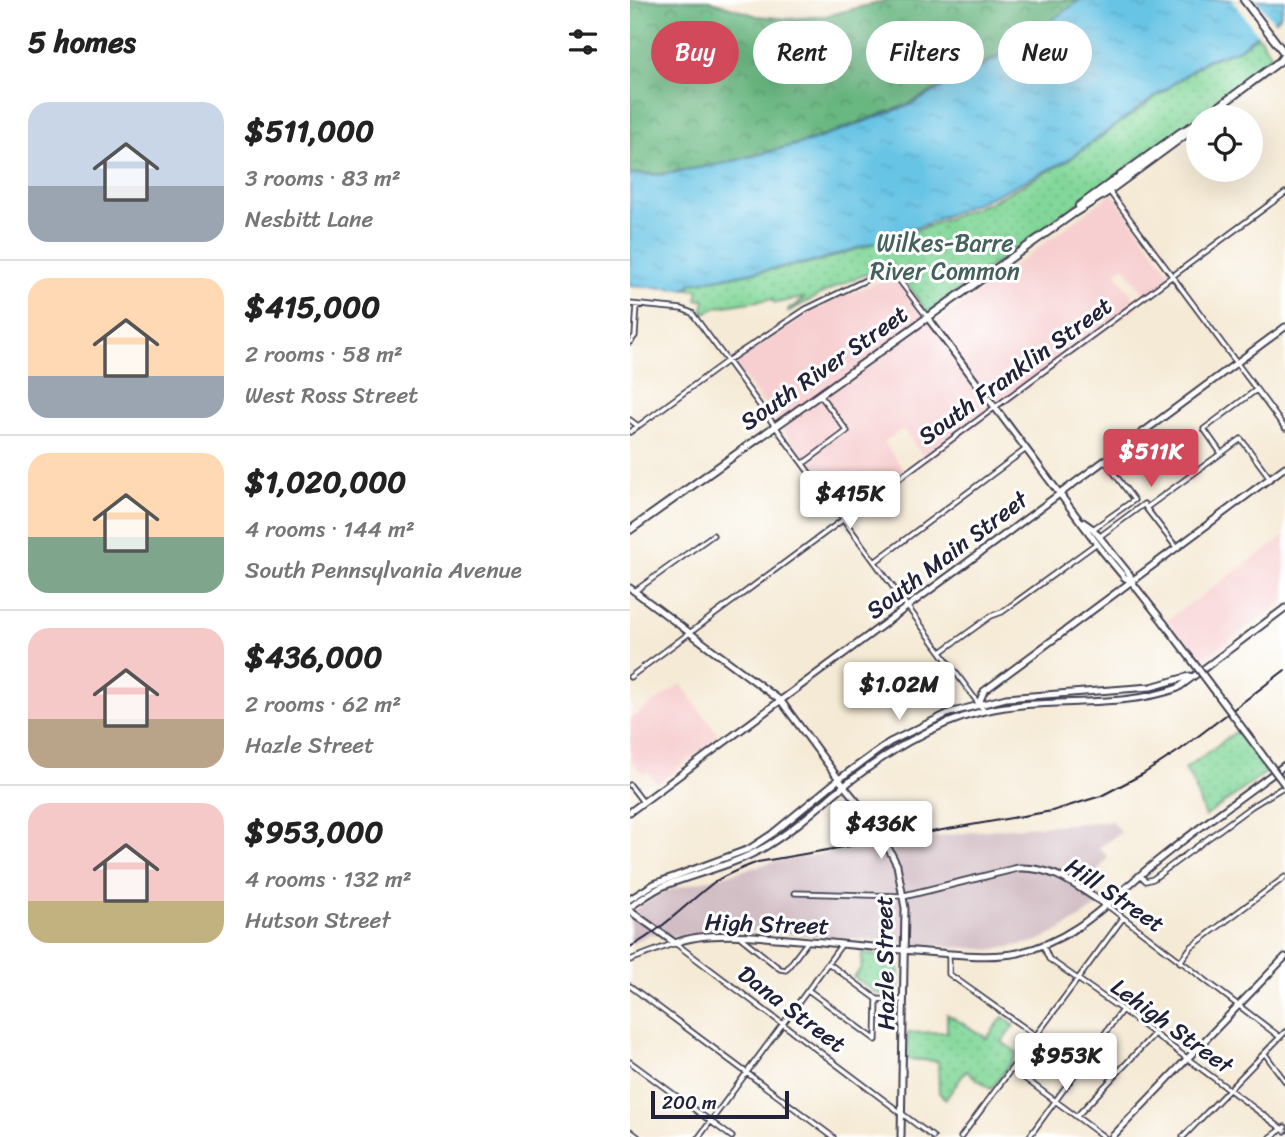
<!DOCTYPE html>
<meta charset="utf-8">
<style>
:root{--surface:#fff;--page:#f6f6f6;--text:#222;--muted:#767676;--line:#e0e0e0;--accent:#d1495b}
body{margin:0;font-family:Sriracha,sans-serif;background:var(--page);color:var(--text);height:100vh;display:flex;flex-direction:column;font-size:26px;white-space:nowrap}
*{box-sizing:border-box;margin:0}
p{font-size:23px;color:var(--muted)}
.icon{flex:none;width:38px;height:38px;fill:none;stroke:currentColor;stroke-width:2;stroke-linecap:round;stroke-linejoin:round}
.map{position:relative;flex:1;overflow:hidden}
.drawer{display:flex;flex-direction:column;background:var(--surface);width:630px}
.drawer>*{flex:none}
.banner{position:absolute;left:21px;top:21px;width:528px;height:63px;display:flex;gap:14px}
.fabs{position:absolute;left:556px;top:105px;display:grid;gap:14px}
.fabs a{display:grid;place-items:center;width:77px;height:77px;border-radius:50%;background:var(--surface);box-shadow:0 7px 28px #0002;font-size:35px}
.scale{position:absolute;left:21px;bottom:18px;width:138px;box-sizing:border-box;padding-left:7px;border:4px solid #22223b;border-top:0;font-size:19px;line-height:24px;white-space:nowrap;color:#22223b;-webkit-text-stroke:5px #fff;paint-order:stroke}
.price{position:absolute;translate:-50% -60px;padding:0 16px;border-radius:7px;background:#fff;color:#222;font-size:23px;line-height:46px;filter:drop-shadow(0 2px 4px #0008)}
.price::after{content:'';position:absolute;left:50%;top:42px;width:21px;height:16px;margin-left:-10px;background:inherit;clip-path:polygon(0 0,100% 0,50% 100%)}
.price.active{background:var(--accent);color:#fff}
ul{padding:0;list-style:none}
li{display:flex;align-items:center;gap:21px;height:175px;padding:0 28px}
li+li{border-top:2px solid var(--line)}
li span{display:grid;place-items:center;flex:none;width:196px;height:140px;border-radius:21px;color:#555}
li>.icon{margin-inline-start:auto}
span .icon{width:84px;height:84px;fill:#fffc;stroke-width:1}
li b{font-size:30px}
h2{display:flex;justify-content:space-between;align-items:center;height:84px;padding:0 28px;font-size:30px}
.tag{padding:0 24px;border-radius:32px;background:var(--surface);box-shadow:0 7px 28px #0002;font-size:24px;line-height:63px}
.tag.active{background:var(--accent);color:#fff}
main{display:flex;flex:1;min-height:0}
.map>svg:first-child{display:block}
</style>
<main>
<section class="drawer">
<h2>5 homes<svg class="icon" aria-label="filters" viewBox="0 0 24 24"><path d="M4 7h16M4 17h16"/><circle cx="9" cy="7" r="2"/><circle cx="15" cy="17" r="2"/></svg></h2>
<ul>
<li><span style="background:linear-gradient(#c9d6e8 60%,#9aa5b1 0)"><svg class="icon" aria-label="home" viewBox="0 0 24 24"><path d="M3 11l9-7 9 7M6 9v11h12V9"/></svg></span><div><b>$511,000</b><p>3 rooms · 83 m²</p><p>Nesbitt Lane</p></div></li>
<li><span style="background:linear-gradient(#ffd9b3 70%,#9aa5b1 0)"><svg class="icon" aria-label="home" viewBox="0 0 24 24"><path d="M3 11l9-7 9 7M6 9v11h12V9"/></svg></span><div><b>$415,000</b><p>2 rooms · 58 m²</p><p>West Ross Street</p></div></li>
<li><span style="background:linear-gradient(#ffd9b3 60%,#7fa58c 0)"><svg class="icon" aria-label="home" viewBox="0 0 24 24"><path d="M3 11l9-7 9 7M6 9v11h12V9"/></svg></span><div><b>$1,020,000</b><p>4 rooms · 144 m²</p><p>South Pennsylvania Avenue</p></div></li>
<li><span style="background:linear-gradient(#f6c9c9 65%,#b9a48a 0)"><svg class="icon" aria-label="home" viewBox="0 0 24 24"><path d="M3 11l9-7 9 7M6 9v11h12V9"/></svg></span><div><b>$436,000</b><p>2 rooms · 62 m²</p><p>Hazle Street</p></div></li>
<li><span style="background:linear-gradient(#f6c9c9 70%,#c2b280 0)"><svg class="icon" aria-label="home" viewBox="0 0 24 24"><path d="M3 11l9-7 9 7M6 9v11h12V9"/></svg></span><div><b>$953,000</b><p>4 rooms · 132 m²</p><p>Hutson Street</p></div></li>
</ul>
</section>
<div class="map">
<svg width="655" height="1137" viewBox="0 0 655 1137">
<defs>
<pattern id="grass-dots" width="8" height="8" patternUnits="userSpaceOnUse" patternTransform="scale(1.75)"><rect width="8" height="8" fill="#82d799"/><path d="M2 2h.1M6 6h.1" fill="none" stroke="#70b885" stroke-width="1.8" stroke-linecap="round"/></pattern>
<pattern id="forest-crowns" width="20" height="18" patternUnits="userSpaceOnUse" patternTransform="scale(1.75)"><rect width="20" height="18" fill="#69b881"/><path d="M2 6a3 3 0 1 1 6 0M12 15a3 3 0 1 1 6 0" fill="none" stroke="#56956b"/></pattern>
<pattern id="water-ripples" width="26" height="14" patternUnits="userSpaceOnUse" patternTransform="scale(1.75)"><rect width="26" height="14" fill="#67c4e5"/><path d="M2 4q2-2 4 0t4 0M15 11q2-2 4 0t4 0" fill="none" stroke="#59a8c5"/></pattern>
</defs>
<rect width="100%" height="100%" fill="#fff"/>
<filter id="ink" filterUnits="userSpaceOnUse"><feTurbulence type="fractalNoise" baseFrequency=".0143" numOctaves="2"/><feDisplacementMap in="SourceGraphic" scale="14" xChannelSelector="R" yChannelSelector="G"/><feConvolveMatrix kernelMatrix="1 2 1 2 8 2 1 2 1" color-interpolation-filters="sRGB"/></filter>
<filter id="wash" filterUnits="userSpaceOnUse"><feTurbulence type="fractalNoise" baseFrequency=".00686" numOctaves="4" result="noise"/><feDisplacementMap in="SourceGraphic" scale="28" xChannelSelector="R" yChannelSelector="G"/><feGaussianBlur stdDeviation="1.57" result="paint"/><feColorMatrix in="noise" values="0 0 0 0 0 0 0 0 0 0 0 0 0 0 0 0 0 1.4 0 .05"/><feComposite in="paint" operator="in"/></filter>
<g filter="url(#wash)">
<rect width="100%" height="100%" fill="#f5ead5"/>
<!-- built -->
<path fill="#f7cfd0" d="M482,193L544,279L518,299L494,266L485,272L509,306L297,462L273,429L254,442L278,476L220,520L104,364L185,308L253,280L273,281L304,325Z
M655,536V600L569,663L537,620Z
M51,684L89,736L27,784L18,772L14,775L0,760V719Z"/>
<!-- industrial -->
<path fill="#d2bdc5" d="M482,821L491,832L469,848L478,857L456,887L473,898L464,909L429,931L405,942L364,950L111,930L45,936L20,934L0,944V913L14,903L36,891L143,862L265,842L366,829Z"/>
<!-- grass -->
<path fill="url(#grass-dots)" stroke="#527c6a" stroke-width="2" d="M628,35L643,57L638,65L299,312L296,311C287,299 277,280 265,272C248,261 176,302 158,312L159,308L167,305L174,298L145,303L141,299L88,307L72,314L75,300H67L68,290L57,289L62,283L187,262L269,235L270,237L360,202L438,161L576,61L610,49Z
M607,731L638,771L575,817L562,780L555,769Z
M232,953L269,957L268,995L247,994L224,977L231,968Z
M317,1014L357,1038L373,1017L384,1025L372,1042L388,1053L361,1089L336,1071L316,1099L309,1093L308,1061L277,1059L278,1033L317,1032Z"/>
<!-- forest -->
<path fill="url(#forest-crowns)" stroke="#466d5e" stroke-width="2" d="M0,0H79L127,16L158,19L196,16L258,0H450L385,46L279,104L181,140L91,164L30,174L0,173Z"/>
<!-- water -->
<path fill="url(#water-ripples)" stroke="#447390" stroke-width="2" d="M450,0H655L650,16L609,49L576,60L434,162L363,196L269,235L186,261L62,283L55,289L0,286V174L30,175L92,164L182,141L280,105L370,57Z"/>
<!-- pier -->
<path fill="#f5ead5" d="M602,0H626L646,24L630,37Z"/>
</g>
<g filter="url(#ink)">
<g fill="none" stroke-linecap="round" stroke-linejoin="round">
<!-- street casing -->
<g stroke="#424052" stroke-width="7">
<path id="street" d="M479,191L655,428
M0,304L52,309L62,313L354,711
M0,342L5,336L7,305
M0,420L8,426
M0,432L97,361L176,309L248,274L259,273L266,276L298,318
M591,453L574,429L626,390
M174,463L217,431L190,395
M516,508L546,547
M463,529L504,500L475,461
M469,537L514,504L516,508L611,439L640,478
M246,561L396,449
M5,591L83,535
M311,652L361,616L372,612L467,543
M0,677L655,193
M0,785L13,802
M511,876L516,881L523,879L622,806L655,786
M165,893L272,896
M478,906L650,1037
M109,936L150,969L156,970L178,941
M413,945L419,959L492,1010L655,1131
M319,954V974L406,1036
M0,960L45,943L303,1137
M550,962L561,947L655,877
M198,963L247,999L274,1000
M0,986L203,1137
M178,990L246,1040
M246,1040L247,999
M635,1054L655,1081
M0,1062L102,1137
M382,1069L474,1137
M447,1116L524,1034
M0,1131L8,1137
M69,1137L212,944
M331,1137L493,918
M399,1137L492,1010
M553,1137L655,1032
M641,1137L655,1127"/>
</g>
<!-- secondary casing -->
<g stroke="#424052" stroke-width="9">
<path id="secondary" d="M298,318L474,553L494,577L501,581
M453,522L463,529L500,575L501,581L534,623
M0,588L151,701L214,786L247,826L267,865L275,908L271,1137
M349,703L354,691L655,467
M0,812L655,327
M274,896L388,868C425,866 448,888 478,906
M0,899L24,884L119,849L142,834L209,779L260,742L319,713L376,698L521,687L560,676
M0,907C12,899 23,890 36,885C70,872 104,865 135,847C162,831 186,809 210,789C253,755 300,724 354,711C416,696 489,710 548,688L655,608
M0,911L45,943C72,932 116,935 145,938C200,942 254,949 309,953C335,955 362,958 388,953C453,938 483,895 532,857C572,825 614,795 655,765
M482,1137L655,957"/>
</g>
<!-- primary casing -->
<g stroke="#424052" stroke-width="10">
<path id="primary" d="M614,0L655,54
M575,117L650,61L655,54
M449,206L551,132L569,122
M0,530L444,213L476,193L555,135L563,126"/>
</g>
<!-- street -->
<use href="#street" stroke="#fff" stroke-width="3.5"/>
<!-- secondary -->
<use href="#secondary" stroke="#fff" stroke-width="5"/>
<!-- primary -->
<use href="#primary" stroke="#fff" stroke-width="6"/>
<!-- rail -->
<path stroke="#22223b" stroke-width="2" d="M0,947C32,930 55,905 83,883C96,874 112,868 128,862L422,811L471,796L513,774L550,750L655,670"/>
<!-- secondary-bridge casing -->
<g stroke="#424052" stroke-width="9" stroke-linecap="butt">
<path id="secondary-bridge" d="M534,623L655,785"/>
</g>
<!-- secondary-bridge -->
<use href="#secondary-bridge" stroke="#fff" stroke-width="5"/>
</g>
</g>
<g text-anchor="middle" stroke-width="6" stroke-linejoin="round" paint-order="stroke">
<!-- park labels -->
<g font-size="24" fill="#44615c" stroke="#fff">
<text x="315" y="251">Wilkes-Barre<tspan x="315" dy="28">River Common</tspan></text>
</g>
<!-- street labels -->
<g font-size="24" fill="#22223b" stroke="#fff">
<text transform="translate(194 368) rotate(-35)" y="8">South River Street</text>
<text transform="translate(385 371) rotate(-36)" y="8">South Franklin Street</text>
<text transform="translate(317 555) rotate(-37)" y="8">South Main Street</text>
<text transform="translate(485 895) rotate(34)" y="8">Hill Street</text>
<text transform="translate(137 924) rotate(2)" y="8">High Street</text>
<text transform="translate(255 963) rotate(-91)" y="8">Hazle Street</text>
<text transform="translate(162 1009) rotate(37)" y="8">Dana Street</text>
<text transform="translate(542 1026) rotate(36)" y="8">Lehigh Street</text>
</g>
</g>
</svg>
<div class="fabs">
<a><svg class="icon" aria-label="locate" viewBox="0 0 24 24"><circle cx="12" cy="12" r="6"/><path d="M12 2v4M12 18v4M2 12h4M18 12h4"/></svg></a>
</div>
<div class="scale">200 m</div>
<b class="price active" style="left:521px;top:489px">$511K</b>
<b class="price" style="left:220px;top:531px">$415K</b>
<b class="price" style="left:269px;top:722px">$1.02M</b>
<b class="price" style="left:251px;top:861px">$436K</b>
<b class="price" style="left:436px;top:1093px">$953K</b>
<div class="banner">
<a class="tag active">Buy</a>
<a class="tag">Rent</a>
<a class="tag">Filters</a>
<a class="tag">New</a>
</div>
</div>
</main>
